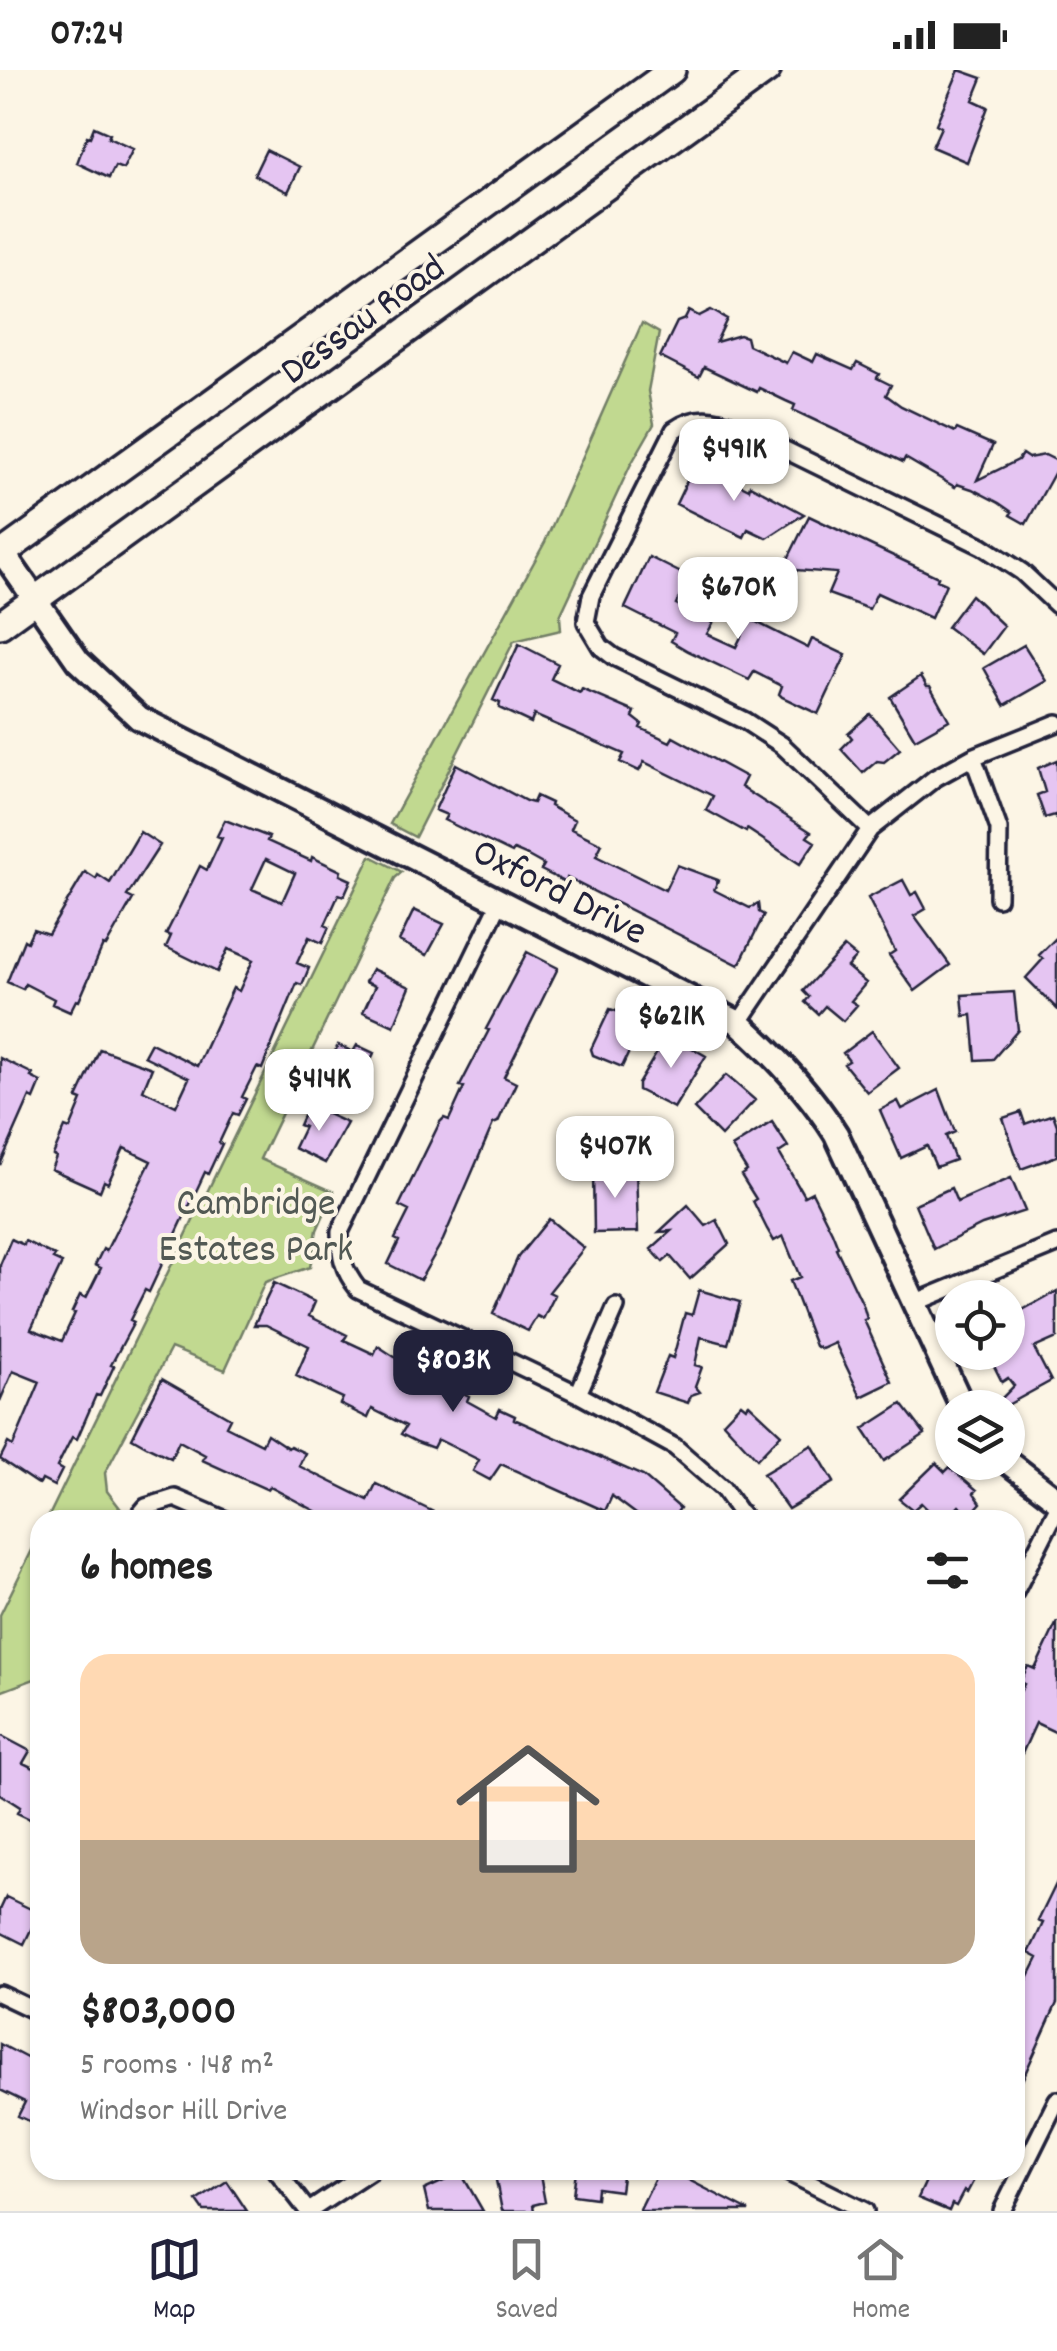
<!DOCTYPE html>
<meta charset="utf-8">
<style>
:root{--surface:#fff;--page:#f2f2f2;--text:#222;--muted:#767676;--line:#e0e0e0;--accent:#22223b}
body{margin:0;font-family:Dekko,sans-serif;background:var(--page);color:var(--text);height:100vh;display:flex;flex-direction:column;font-size:38px;white-space:nowrap}
*{box-sizing:border-box;margin:0}
p{font-size:32px;color:var(--muted)}
.icon{flex:none;width:55px;height:55px;fill:none;stroke:currentColor;stroke-width:2;stroke-linecap:round;stroke-linejoin:round}
.map{position:relative;flex:1;overflow:hidden}
.drawer{position:absolute;left:30px;top:1440px;width:995px;height:670px;display:flex;flex-direction:column;background:var(--surface);border-radius:30px;box-shadow:0 2px 8px #0004}
.drawer>*{flex:none}
.buttons{position:absolute;left:935px;top:1210px;display:grid;gap:20px}
.buttons a{display:grid;place-items:center;width:90px;height:90px;border-radius:50%;background:var(--surface);box-shadow:0 2px 8px #0004;font-size:50px}
.price{position:absolute;translate:-50% -85px;padding:0 22px;border-radius:20px;background:#fff;color:#222;font-size:32px;line-height:65px;filter:drop-shadow(0 2px 5px #0008)}
.price::after{content:'';position:absolute;left:50%;top:60px;width:30px;height:22px;margin-left:-15px;background:inherit;clip-path:polygon(0 0,100% 0,50% 100%)}
.price.selected{background:var(--accent);color:#fff}
ul{padding:0;list-style:none}
li{display:grid;align-content:center;gap:20px;height:530px;padding:0 50px}
li+li{border-top:2px solid var(--line)}
li span{display:grid;place-items:center;height:310px;border-radius:30px;color:#555}
li>.icon{margin-inline-start:auto}
span .icon{width:180px;height:180px;fill:#fffc;stroke-width:1}
li b{font-size:42px}
h2{display:flex;justify-content:space-between;align-items:center;height:120px;padding:0 50px;font-size:42px}
.status{display:flex;justify-content:space-between;align-items:center;height:70px;padding:0 50px;background:var(--surface);direction:ltr}
.status svg{height:28px;fill:currentColor}
.dock{display:flex;justify-content:space-around;align-items:center;height:140px;border-top:2px solid var(--line);background:var(--surface);font-size:28px;color:var(--muted)}
.dock a{display:grid;justify-items:center;gap:5px}
.dock .selected{color:var(--accent)}
.map>svg:first-child{display:block}
</style>
<div class="status"><b>07:24</b><svg viewBox="0 0 49 12"><path d="M0 12V9h3v3zM5 12V6h3v6zM10 12V3h3v9zM15 12V0h3v12zM26 1h20v11H26zM47 4h2v5h-2z"/></svg></div>
<div class="map">
<svg width="1057" height="2141" viewBox="0 0 1057 2141">
<rect width="100%" height="100%" fill="#fcf5e5"/>
<filter id="ink" filterUnits="userSpaceOnUse"><feTurbulence type="fractalNoise" baseFrequency=".01" numOctaves="2"/><feDisplacementMap in="SourceGraphic" scale="20" xChannelSelector="R" yChannelSelector="G"/><feConvolveMatrix kernelMatrix="1 2 1 2 8 2 1 2 1" color-interpolation-filters="sRGB"/></filter>
<g filter="url(#ink)">
<!-- green -->
<path fill="#c1d990" stroke="#727e66" stroke-width="2.5" d="M642,253L659,263L648,321L654,354L630,396L560,546L561,560L514,571L415,767L390,754L545,472Z
M371,786L402,802L395,808L260,1089L334,1122L317,1160L310,1197L265,1212L225,1300L171,1278L105,1403L107,1421L123,1442L119,1450H47Z
M40,1464V1607L0,1622V1545Z"/>
<!-- building -->
<path fill="#e5c5f2" stroke="#22223b" stroke-width="2.5" fill-rule="evenodd" d="M959,0L982,8L973,30L988,37L967,92L932,77L941,57L936,54Z
M94,57L110,64L108,68L133,79L123,99L115,96L109,108L77,93L87,66L90,67Z
M266,80L300,97L288,122L254,105Z
M711,240L727,249L716,272L740,265L746,267L748,275L786,293L792,282L813,292L817,284L853,300L857,293L879,304L877,308L891,315L886,325L901,336L955,362L957,359L993,375L977,410L1018,390L1022,384L1028,388L1045,385L1057,391V398L1026,454L1010,445L1012,442L999,433L972,419L957,414L955,417L905,388L903,392L793,340L795,335L786,331L759,318L757,322L704,297L699,307L660,287L677,252L685,249L689,241L699,246Z
M697,390L721,401L719,404L749,419L750,415L804,444L767,468L748,459L744,467L700,446L676,434Z
M809,446L938,507L937,510L946,514L931,548L877,523L869,539L828,524L837,503L796,500L794,518L774,516L776,496L784,497Z
M649,487L689,507L676,534L713,553L707,564L736,577L750,549L808,578L812,569L846,585L818,644L782,627L779,624L782,616L754,602L749,610L688,581L671,571L675,563L625,538Z
M971,525L1004,556L983,584L947,557Z
M519,574L558,594L551,609L580,623L582,619L635,642L633,647L642,654L640,658L670,672L673,667L746,707L741,717L811,762L807,767L815,772L800,794L747,759L746,762L706,740L713,726L644,692L639,701L620,692L624,684L534,645L531,653L499,638L500,633L493,630Z
M1024,575L1047,611L1005,635L984,598Z
M921,606L927,616H930L949,650L915,669L890,627Z
M870,644L900,679L884,692L877,691L863,703L841,679L852,668L848,663Z
M1057,690V749L1055,745L1045,748L1037,725L1045,722L1038,698Z
M456,694L526,731L533,733L536,726L551,733L550,736L575,750L571,759L602,774L596,786L665,820L677,795L718,810L714,820L750,838L758,833L759,842L764,845L739,895L567,808L565,812L541,800L544,795L528,786L514,780L512,783L444,750L447,745L435,740Z
M225,750L269,767L267,771L311,791L312,787L341,801L340,805L351,810L344,826L339,824L325,855L329,857L322,873L309,867L297,893L309,898L302,915L297,913L262,999L257,997L242,1027L246,1029L238,1045L233,1043L219,1073L222,1074L208,1104L205,1102L149,1222L145,1220L130,1250L134,1252L111,1295L114,1296L100,1326L96,1325L77,1369L72,1367L57,1397L62,1400L54,1416L42,1410L40,1414L36,1413L0,1389L8,1373L13,1376L40,1312L13,1301L0,1331V1195L11,1169L24,1175L25,1171L55,1186L53,1189L62,1193L31,1259L62,1271L75,1243L72,1242L80,1225L86,1228L101,1198L95,1195L103,1179L106,1181L151,1091L124,1078L108,1113L104,1111L100,1121L51,1099L56,1087L53,1085L65,1057L70,1059L82,1030L77,1028L100,979L152,998L143,1020L176,1036L189,1008L144,986L151,973L197,996L233,918L239,921L253,890L228,879L217,902L166,877L171,866L166,864L200,796L207,800L222,768L217,766ZM266,789L295,803L282,832L252,819Z
M140,762L160,775L127,826L133,829L106,876L103,875L79,931L76,930L70,942L52,934L54,929L25,914L23,919L7,912L24,870L27,872L33,859L48,864L85,802L96,809L98,805L110,813Z
M903,810L911,825L917,822L926,839L914,846L950,895L915,921L889,885L895,881L868,828Z
M414,840L444,854L427,885L399,871Z
M1057,867V939L1026,908L1043,889L1039,885Z
M844,877L856,887L847,897L866,913L851,931L857,935L843,951L825,936L818,944L805,932L809,927L803,921Z
M527,882L558,898L504,1007L516,1013L498,1052L493,1054L443,1170L420,1210L388,1194L399,1171L395,1169L409,1141L399,1136L440,1052L444,1048L449,1050L464,1017L460,1016L489,960L486,959Z
M372,899L410,917L394,956L363,942L375,916L365,912Z
M1014,922L1018,960L993,989L976,990L972,945L964,946L962,925Z
M610,939L644,950L622,997L593,985L591,979Z
M872,961L899,998L867,1022L844,994L849,991L843,983Z
M668,964L706,986L674,1038L638,1020V1014Z
M338,975L353,982L357,975L374,983L363,1006L370,1009L361,1028L322,1010Z
M0,988L33,1004L31,1007L41,1012L34,1029L30,1027L0,1095Z
M726,1005L755,1030L721,1066L694,1039Z
M939,1020L955,1062L946,1066L955,1090L936,1097L927,1076L901,1088L880,1040L898,1031L902,1039Z
M308,1035L347,1053L325,1093L294,1078L304,1057L299,1055Z
M1021,1042L1025,1054L1053,1044L1057,1055V1086L1021,1099L1003,1048Z
M772,1052L788,1077L779,1083L804,1126L812,1122L832,1162L838,1177L836,1178L863,1235L867,1249L864,1250L892,1312L861,1327L835,1273L822,1279L815,1276L790,1211L800,1207L783,1166L774,1171L767,1159L753,1131L756,1129L741,1105L747,1101L732,1077Z
M636,1097L638,1162L594,1163L593,1101Z
M1011,1108L1025,1141L982,1155L934,1179L915,1134L951,1118L957,1132Z
M688,1135L706,1156L717,1150L729,1174L690,1209L670,1186L663,1192L651,1179L671,1161L659,1162Z
M549,1149L584,1178L549,1222L555,1225L543,1249L537,1246L528,1261L493,1244L518,1187Z
M274,1213L315,1232L309,1246L347,1265L344,1270L374,1284L378,1276L407,1295L469,1326L467,1331L496,1347L500,1339L515,1346L514,1349L643,1406L680,1438L672,1450H644L612,1426L605,1441L501,1394L490,1410L473,1401L479,1390L439,1370H437L433,1378L417,1372L401,1364L406,1356L372,1339L368,1348L340,1334L343,1328L296,1306L309,1276L266,1255H254Z
M699,1220L740,1232L728,1274L701,1267L695,1295L702,1297L695,1316L700,1322L691,1325L688,1333L654,1322L668,1286L673,1288L685,1243L692,1245Z
M1057,1221V1268L1034,1278L1051,1311L1002,1338H992L1014,1316L1008,1308L1002,1312L987,1282H1008V1248Z
M162,1309L230,1348L226,1356L262,1374L267,1364L288,1378L290,1376L305,1383L299,1396L368,1430L376,1414L450,1450H321L323,1445L270,1417L268,1420L202,1390L205,1385L179,1371L171,1388L146,1376L132,1368Z
M741,1333L746,1337L749,1334L781,1364L757,1389L723,1352Z
M902,1334L925,1364L884,1391L863,1359Z
M812,1375L834,1412L788,1439L763,1404Z
M936,1393L945,1402L950,1397L977,1420L974,1423L981,1433L969,1446L959,1436L946,1450H938L921,1433L913,1440L899,1429Z
M1057,1552V1663L1036,1653L1015,1699V1632L1024,1614L1020,1612L1028,1596L1035,1599Z
M0,1665L30,1681L23,1693L40,1701V1754L17,1743L20,1737L0,1724Z
M1057,1812V1933L1015,2026V1922L1020,1924L1038,1888L1029,1883L1043,1853L1038,1851Z
M6,1827L39,1843L24,1874L0,1862V1840Z
M0,1974L40,1995V2056L18,2046L25,2032L0,2020Z
M494,2100H539L545,2132L533,2135L534,2141H502Z
M576,2100H623L620,2121L597,2118L596,2128L573,2125Z
M659,2100L675,2103L749,2141H639Z
M931,2100H965L976,2106L967,2123L964,2121L956,2136L952,2134L949,2141L918,2128Z
M461,2103L483,2141H429L424,2120Z
M227,2111L247,2141H204L197,2131Z"/>
<g fill="none" stroke-linecap="round" stroke-linejoin="round">
<!-- street casing -->
<g stroke="#22223b" stroke-width="22">
<path id="street" d="M973,687L999,759L998,828
M870,759L782,675L745,651L614,587L601,577L586,552L591,526L674,360C696,344 716,348 740,358L982,476L1022,502L1057,535
M501,830L340,1162C340,1186 343,1200 358,1219L578,1324L675,1377L723,1419L745,1450
M739,953L870,759L935,708L973,687L1057,653
M914,1233L1057,1174
M578,1324L616,1237
M135,1450L146,1437L175,1428L226,1450
M1015,1522L1057,1439
M0,1924L40,1943
M276,2100L308,2141
M783,2100L865,2141
M309,2141L371,2100
M1002,2141L1057,2030"/>
</g>
<!-- secondary casing -->
<g stroke="#22223b" stroke-width="30">
<path id="secondary" d="M3,483L78,591L139,648L739,953C777,987 809,1021 836,1064L963,1338
M1008,1392L1057,1430"/>
</g>
<!-- primary casing -->
<g stroke="#22223b" stroke-width="32">
<path id="primary" d="M0,485L672,0
M0,555L767,0"/>
</g>
<!-- street -->
<use href="#street" stroke="#fcf5e5" stroke-width="15"/>
<!-- secondary -->
<use href="#secondary" stroke="#fcf5e5" stroke-width="22"/>
<!-- primary -->
<use href="#primary" stroke="#fcf5e5" stroke-width="25"/>
</g>
</g>
<g text-anchor="middle" stroke-width="8" stroke-linejoin="round" paint-order="stroke">
<!-- street labels -->
<g font-size="40" fill="#22223b" stroke="#fcf5e5">
<text transform="translate(361 247) rotate(-36)" y="14">Dessau Road</text>
<text transform="translate(561 819) rotate(27)" y="14">Oxford Drive</text>
</g>
<!-- park labels -->
<g font-size="40" fill="#525954" stroke="#fcf5e5">
<text x="256" y="1144">Cambridge<tspan x="256" dy="46">Estates Park</tspan></text>
</g>
</g>
</svg>
<div class="buttons">
<a><svg class="icon" aria-label="locate" viewBox="0 0 24 24"><circle cx="12" cy="12" r="6"/><path d="M12 2v4M12 18v4M2 12h4M18 12h4"/></svg></a>
<a><svg class="icon" aria-label="layers" viewBox="0 0 24 24"><path d="M12 4l9 5-9 5-9-5zM3 14l9 5 9-5"/></svg></a>
</div>
<b class="price" style="left:734px;top:434px">$491K</b>
<b class="price" style="left:738px;top:572px">$670K</b>
<b class="price" style="left:671px;top:1001px">$621K</b>
<b class="price" style="left:319px;top:1064px">$414K</b>
<b class="price" style="left:615px;top:1131px">$407K</b>
<b class="price selected" style="left:453px;top:1345px">$803K</b>
<section class="drawer">
<h2>6 homes<svg class="icon" aria-label="filters" viewBox="0 0 24 24"><path d="M4 7h16M4 17h16"/><circle cx="9" cy="7" r="2"/><circle cx="15" cy="17" r="2"/></svg></h2>
<ul>
<li><span style="background:linear-gradient(#ffd9b3 60%,#b9a48a 0)"><svg class="icon" aria-label="home" viewBox="0 0 24 24"><path d="M3 11l9-7 9 7M6 9v11h12V9"/></svg></span><div><b>$803,000</b><p>5 rooms · 148 m²</p><p>Windsor Hill Drive</p></div></li>
</ul>
</section>
</div>
<nav class="dock">
<a class="selected"><svg class="icon" aria-label="map" viewBox="0 0 24 24"><path d="M3 6l6-2 6 2 6-2v14l-6 2-6-2-6 2zM9 4v14M15 6v14"/></svg>Map</a>
<a><svg class="icon" aria-label="saved" viewBox="0 0 24 24"><path d="M7 4h10v16l-5-4-5 4z"/></svg>Saved</a>
<a><svg class="icon" aria-label="home" viewBox="0 0 24 24"><path d="M3 11l9-7 9 7M6 9v11h12V9"/></svg>Home</a>
</nav>
